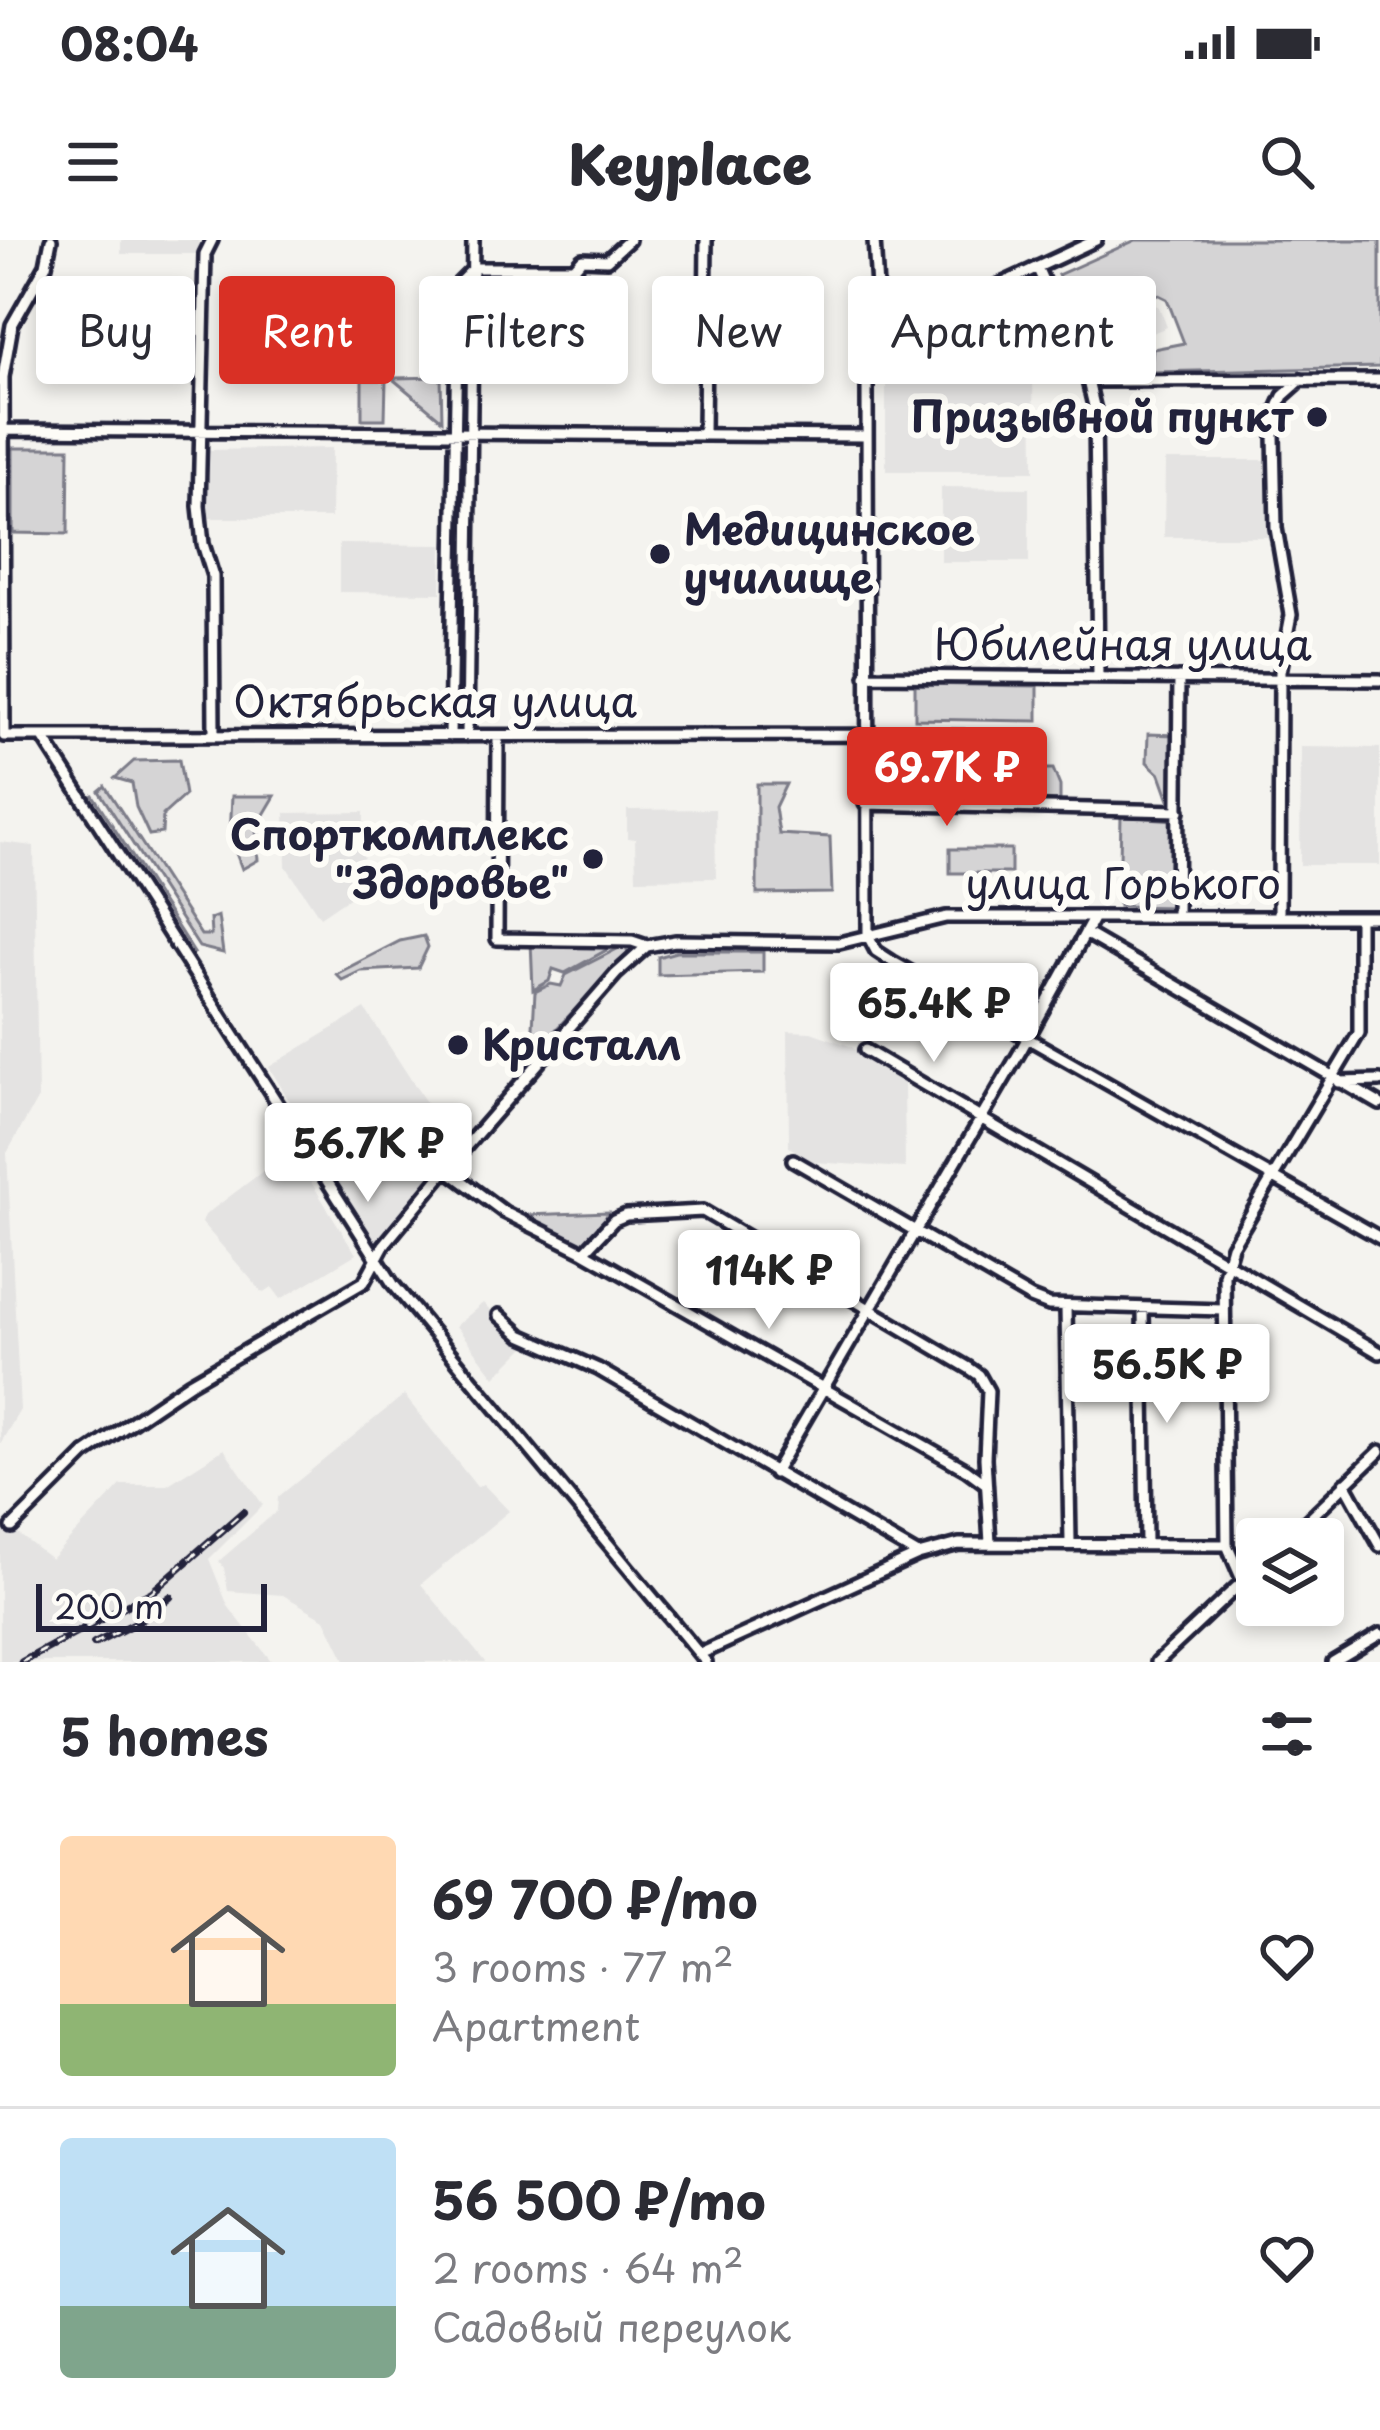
<!DOCTYPE html>
<meta charset="utf-8">
<style>
:root{--surface:#fff;--page:#f2f2f3;--text:#2b2b33;--muted:#7c7c81;--line:#e1e1e2;--accent:#d93025}
body{margin:0;font-family:"Playpen Sans",sans-serif;background:var(--page);color:var(--text);height:100vh;display:flex;flex-direction:column;font-size:45px;white-space:nowrap}
*{box-sizing:border-box;margin:0}
p{font-size:39px;color:var(--muted)}
.icon{flex:none;width:66px;height:66px;fill:none;stroke:currentColor;stroke-width:2;stroke-linecap:round;stroke-linejoin:round}
.map{position:relative;height:1422px;overflow:hidden}
.side{display:flex;flex-direction:column;background:var(--surface);flex:1}
.side>*{flex:none}
.banner{position:absolute;left:36px;top:36px;width:1308px;height:108px;display:flex;gap:24px}
.buttons{position:absolute;left:1236px;top:1278px;display:grid;gap:24px}
.buttons a{display:grid;place-items:center;width:108px;height:108px;border-radius:12px;background:var(--surface);box-shadow:0 6px 18px #0003;font-size:60px}
.scale{position:absolute;left:36px;bottom:30px;width:231px;box-sizing:border-box;padding-left:12px;border:6px solid #22223b;border-top:0;font-size:33px;line-height:42px;white-space:nowrap;color:#22223b;-webkit-text-stroke:9px #fdfcf7;paint-order:stroke}
.price{position:absolute;translate:-50% -102px;padding:0 27px;border-radius:12px;background:#fff;color:#222;font-size:39px;line-height:78px;filter:drop-shadow(0 3px 6px #0008)}
.price::after{content:'';position:absolute;left:50%;top:72px;width:36px;height:27px;margin-left:-18px;background:inherit;clip-path:polygon(0 0,100% 0,50% 100%)}
.price.on{background:var(--accent);color:#fff}
ul{padding:0;list-style:none}
li{display:flex;align-items:center;gap:36px;height:300px;padding:0 60px}
li+li{border-top:3px solid var(--line)}
li span{display:grid;place-items:center;flex:none;width:336px;height:240px;border-radius:12px;color:#555}
li>.icon{margin-inline-start:auto}
span .icon{width:144px;height:144px;fill:#fffc;stroke-width:1}
li b{font-size:51px}
h2{display:flex;justify-content:space-between;align-items:center;height:144px;padding:0 60px;font-size:51px}
.tag{padding:0 42px;border-radius:12px;background:var(--surface);box-shadow:0 6px 18px #0003;font-size:42px;line-height:108px}
.tag.on{background:var(--accent);color:#fff}
.status{display:flex;justify-content:space-between;align-items:center;height:84px;padding:0 60px;background:var(--surface);direction:ltr}
.status svg{height:33px;fill:currentColor}
header{display:flex;justify-content:space-between;align-items:center;height:156px;padding:0 60px;background:var(--surface);font-size:54px;font-weight:800}
.map>svg:first-child{display:block}
</style>
<div class="status"><b>08:04</b><svg viewBox="0 0 49 12"><path d="M0 12V9h3v3zM5 12V6h3v6zM10 12V3h3v9zM15 12V0h3v12zM26 1h20v11H26zM47 4h2v5h-2z"/></svg></div>
<header><svg class="icon" aria-label="menu" viewBox="0 0 24 24"><path d="M4 6h16M4 12h16M4 18h16"/></svg>Keyplace<svg class="icon" aria-label="search" viewBox="0 0 24 24"><circle cx="10" cy="10" r="6"/><path d="M15 15l6 6"/></svg></header>
<div class="map">
<svg width="1380" height="1422" viewBox="0 0 1380 1422">
<rect width="100%" height="100%" fill="#f4f3ef"/>
<filter id="ink" filterUnits="userSpaceOnUse"><feTurbulence type="fractalNoise" baseFrequency=".00833" numOctaves="2"/><feDisplacementMap in="SourceGraphic" scale="24" xChannelSelector="R" yChannelSelector="G"/><feConvolveMatrix kernelMatrix="1 2 1 2 8 2 1 2 1" color-interpolation-filters="sRGB"/></filter>
<g filter="url(#ink)">
<!-- built -->
<path fill="#e4e3e2" d="M121,0H199V14H121Z
M1116,43L1159,67L1167,87L1143,97L1148,111L1094,134L1065,67Z
M1033,128L1034,231H886V133Z
M332,208L331,278H208L207,210Z
M1165,220H1267L1268,297H1164Z
M941,247L1029,248V322H941Z
M339,304L442,305L441,353L339,352Z
M1301,507L1380,508V625H1300Z
M715,569L716,638L636,639L635,599L627,598V570Z
M364,572L363,648L320,677L286,626L285,573Z
M0,602L34,606L38,858L7,913L20,1170L0,1204Z
M365,769L457,910L376,1005L269,827Z
M788,791L811,792L850,806L904,841L905,928L814,922L789,907Z
M291,910L356,1014L281,1059L272,1047L263,1053L202,983L205,975Z
M483,1063L527,1105L495,1137L456,1086Z
M404,1155L477,1247L483,1244L509,1271L421,1344L485,1422H346L325,1379L283,1355L228,1351L224,1328L219,1321L277,1271L278,1257Z
M224,1209L263,1265L209,1319L228,1366L272,1422H0V1280L51,1319L121,1245H167Z"/>
<!-- green -->
<path fill="#d5d4d5" stroke="#7c7b88" stroke-width="3" d="M1136,0H1380V127L1150,132L1153,109L1184,103L1167,59L1120,36L1070,60L1058,35Z
M283,49V63L269,73L264,95L243,96V50Z
M441,137L442,180L394,140L395,138Z
M362,140H386L385,179H362Z
M13,208H69L68,294L13,293Z
M915,444L1038,446V481L915,479Z
M916,488L964,489V508H915Z
M1148,494L1176,495L1172,520L1176,522V566L1171,565L1160,534L1147,522Z
M916,518H1037L1038,529H1053L1060,546V567H1039L1038,560L915,559Z
M179,520L185,555L163,575L162,593L149,595L136,567L132,543L115,538L134,521Z
M757,544H786L775,567L779,594L830,597L832,653L757,654Z
M105,546L201,695H211L210,679L218,676L223,713L199,707L99,551Z
M93,555L194,713L188,715L88,558Z
M232,556H275L256,588L258,620L242,629L230,597Z
M1121,576L1174,580L1176,667L1119,666Z
M950,609H1011V633H950Z
M424,696L428,707L418,728L361,731L342,740L336,734L400,701Z
M531,701L619,703L565,733L553,729L549,741L533,750Z
M625,705L628,714L540,806L532,805L535,752L551,744L561,746L566,735Z
M676,712H763V732L658,735V717Z
M608,972C603,987 593,1004 576,1006L524,980L527,975Z"/>
<g fill="none" stroke-linecap="round" stroke-linejoin="round">
<!-- minor casing -->
<g stroke="#22223b" stroke-width="18">
<path id="minor" d="M51,0L46,25L12,85L3,137L4,496L866,495
M212,0L205,14L199,266L203,304L213,336L214,495
M874,0L880,96L867,135L868,696L876,711L893,722L1380,998
M1037,27L1088,141L1095,170L1098,437
M474,28H574L582,19L607,20L629,0
M875,109L924,80L1096,0
M1088,141L1380,140
M3,190L867,196
M704,195L706,0
M866,436L1380,440
M450,496L458,44L474,28
M467,496L473,0
M498,496L497,699L632,701L647,706
M43,497L393,1044L706,1422
M865,564L1179,571
M1279,676L1280,432L1291,375L1276,288L1274,195L1278,167L1283,156L1301,140
M1177,677L1179,438
M1085,693L1380,864
M865,810L1380,1113
M1339,842L1380,841
M793,920L1031,1058L1049,1065L1223,1070
M446,929L504,972L584,1012L967,1230L986,1244
M584,1012L614,980L626,975L703,971L969,1128L979,1135L988,1151L985,1218L990,1303
M1066,1067L1070,1302
M1143,1070L1146,1303
M499,1075L521,1095L598,1129L918,1315
M774,1233L1021,810L1094,677
M1345,1243L1380,1306
M12,1287L85,1214L190,1143L364,1042L384,1005L455,919L616,734L647,706L675,701L839,703L946,677H1380
M1288,1299L1380,1211
M1243,1342L1227,1305L1224,1035L1232,1006L1359,793V677
M700,1414L918,1315L959,1304L1227,1305
M1157,1422L1257,1328
M1333,1422L1380,1394"/>
</g>
<!-- minor -->
<use href="#minor" stroke="#fdfcf7" stroke-width="9"/>
<!-- rail casing -->
<g stroke="#22223b" stroke-width="8">
<path id="rail" d="M94,1404L139,1381L170,1357
M22,1422L152,1352L243,1272"/>
</g>
<!-- rail -->
<use href="#rail" stroke="#fdfcf7" stroke-width="3" stroke-dasharray="9" stroke-linecap="butt"/>
</g>
</g>
<!-- markers -->
<g fill="#22223b" stroke="#fdfcf7" stroke-width="4.5">
<circle cx="1317" cy="177" r="12"/>
<circle cx="660" cy="314" r="12"/>
<circle cx="593" cy="619" r="12"/>
<circle cx="458" cy="805" r="12"/>
</g>
<g text-anchor="middle" stroke-width="12" stroke-linejoin="round" paint-order="stroke">
<!-- poi labels -->
<g font-size="42" font-weight="bold" fill="#22223b" stroke="#fdfcf7" text-anchor="end">
<text x="1293" y="192">Призывной пункт</text>
<text x="684" y="305" text-anchor="start">Медицинское<tspan x="684" dy="48">училище</tspan></text>
<text x="569" y="610">Спорткомплекс<tspan x="569" dy="48">"Здоровье"</tspan></text>
<text x="482" y="820" text-anchor="start">Кристалл</text>
</g>
<!-- street labels -->
<g font-size="42" fill="#22223b" stroke="#fdfcf7">
<text x="1123" y="420">Юбилейная улица</text>
<text x="435" y="477">Октябрьская улица</text>
<text x="1123" y="659">улица Горького</text>
</g>
</g>
</svg>
<div class="buttons">
<a><svg class="icon" aria-label="layers" viewBox="0 0 24 24"><path d="M12 4l9 5-9 5-9-5zM3 14l9 5 9-5"/></svg></a>
</div>
<div class="scale">200 m</div>
<b class="price on" style="left:947px;top:589px">69.7K ₽</b>
<b class="price" style="left:934px;top:825px">65.4K ₽</b>
<b class="price" style="left:368px;top:965px">56.7K ₽</b>
<b class="price" style="left:769px;top:1092px">114K ₽</b>
<b class="price" style="left:1167px;top:1186px">56.5K ₽</b>
<div class="banner">
<a class="tag">Buy</a>
<a class="tag on">Rent</a>
<a class="tag">Filters</a>
<a class="tag">New</a>
<a class="tag">Apartment</a>
</div>
</div>
<section class="side">
<h2>5 homes<svg class="icon" aria-label="filters" viewBox="0 0 24 24"><path d="M4 7h16M4 17h16"/><circle cx="9" cy="7" r="2"/><circle cx="15" cy="17" r="2"/></svg></h2>
<ul>
<li><span style="background:linear-gradient(#ffd9b3 70%,#8fb573 0)"><svg class="icon" aria-label="home" viewBox="0 0 24 24"><path d="M3 11l9-7 9 7M6 9v11h12V9"/></svg></span><div><b>69 700 ₽/mo</b><p>3 rooms · 77 m²</p><p>Apartment</p></div><svg class="icon" aria-label="heart" viewBox="0 0 24 24"><path d="M12 20l-8-8c-3-5 5-10 8-4 3-6 11-1 8 4z"/></svg></li>
<li><span style="background:linear-gradient(#bfe0f5 70%,#7fa58c 0)"><svg class="icon" aria-label="home" viewBox="0 0 24 24"><path d="M3 11l9-7 9 7M6 9v11h12V9"/></svg></span><div><b>56 500 ₽/mo</b><p>2 rooms · 64 m²</p><p>Садовый переулок</p></div><svg class="icon" aria-label="heart" viewBox="0 0 24 24"><path d="M12 20l-8-8c-3-5 5-10 8-4 3-6 11-1 8 4z"/></svg></li>
</ul>
</section>
